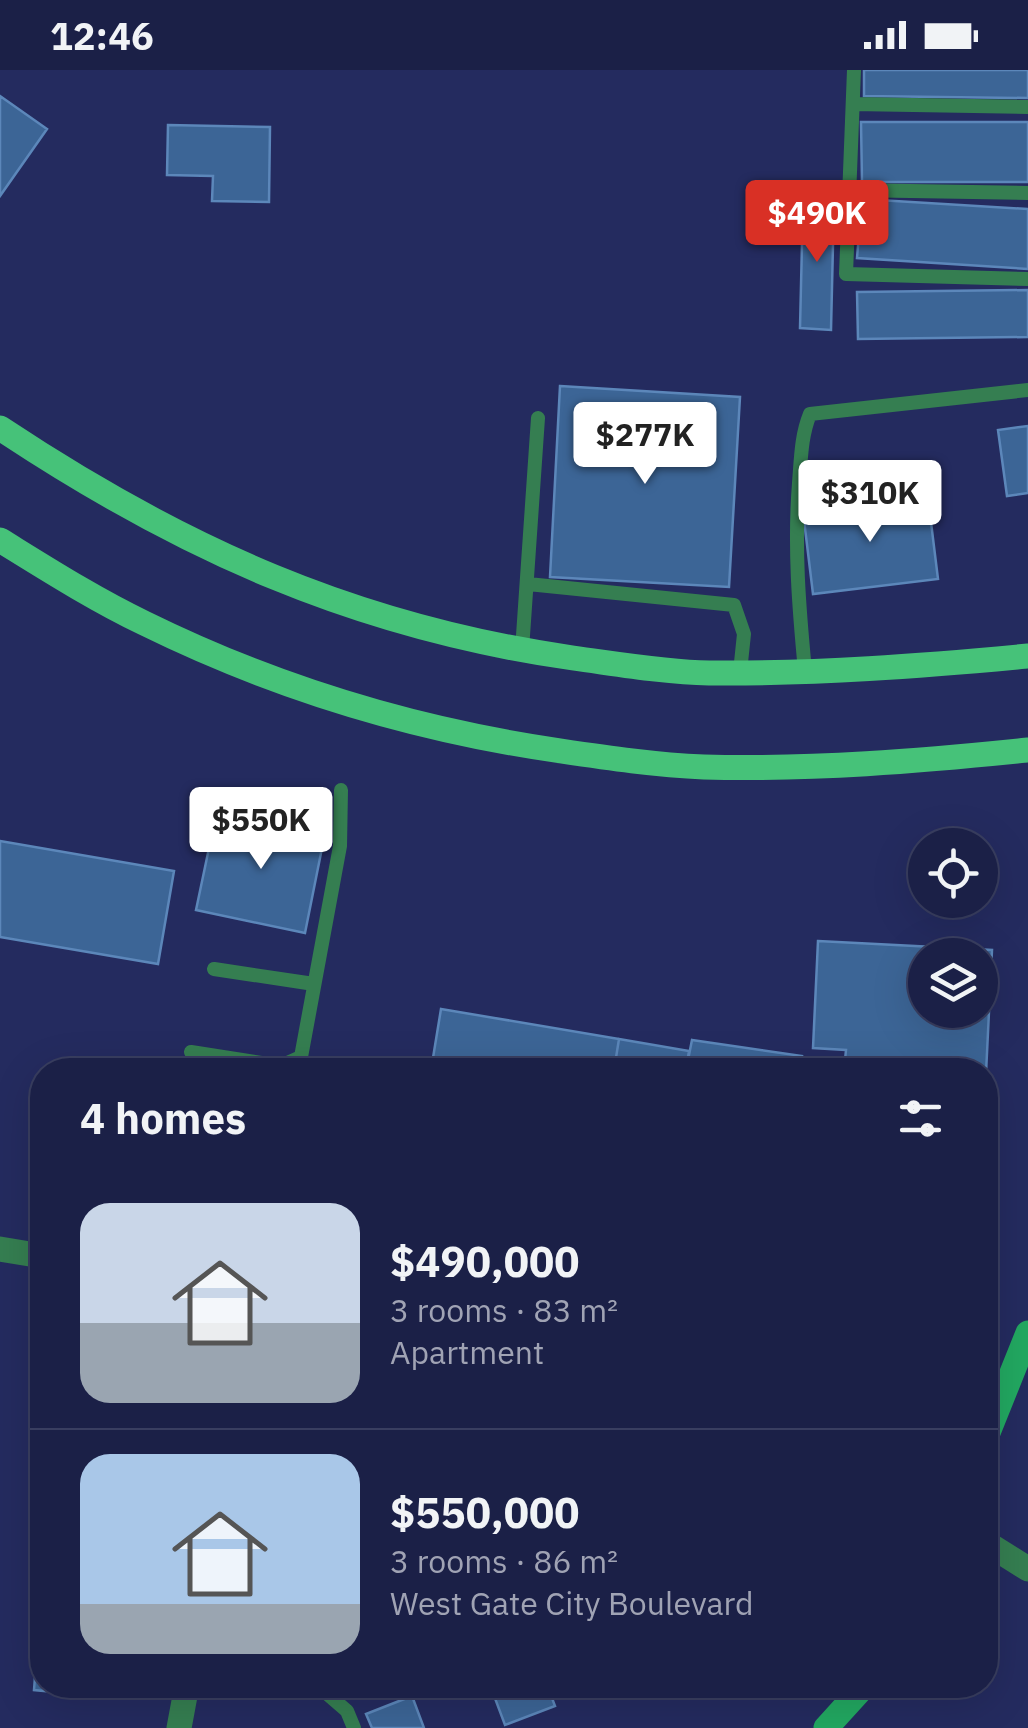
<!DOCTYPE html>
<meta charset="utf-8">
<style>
:root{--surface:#1b2047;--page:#282d52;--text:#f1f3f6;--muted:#a0a3b4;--line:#393e60;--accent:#d93025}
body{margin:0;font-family:"IBM Plex Sans",sans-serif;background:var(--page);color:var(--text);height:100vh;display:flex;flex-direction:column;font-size:38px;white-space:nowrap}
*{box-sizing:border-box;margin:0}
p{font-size:32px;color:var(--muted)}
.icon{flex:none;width:55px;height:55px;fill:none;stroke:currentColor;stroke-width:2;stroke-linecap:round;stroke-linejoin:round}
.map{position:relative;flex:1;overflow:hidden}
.details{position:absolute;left:30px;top:988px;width:968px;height:640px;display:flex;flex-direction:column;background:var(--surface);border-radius:40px;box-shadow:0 10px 40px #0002,0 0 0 2px var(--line)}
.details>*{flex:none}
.fabs{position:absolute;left:908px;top:758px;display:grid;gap:20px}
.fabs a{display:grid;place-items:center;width:90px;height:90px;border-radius:50%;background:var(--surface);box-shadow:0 10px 40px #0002,0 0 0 2px var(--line);font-size:50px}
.price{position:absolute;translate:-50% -85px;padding:0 22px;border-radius:10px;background:#fff;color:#222;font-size:32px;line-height:65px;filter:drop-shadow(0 2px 5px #0008)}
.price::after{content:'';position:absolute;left:50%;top:60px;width:30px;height:22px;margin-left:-15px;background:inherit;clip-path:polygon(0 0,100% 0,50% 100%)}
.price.on{background:var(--accent);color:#fff}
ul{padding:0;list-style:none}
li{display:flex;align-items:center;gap:30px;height:250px;padding:0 50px}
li+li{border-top:2px solid var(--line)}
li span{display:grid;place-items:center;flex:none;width:280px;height:200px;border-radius:30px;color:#555}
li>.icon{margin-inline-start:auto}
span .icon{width:120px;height:120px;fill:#fffc;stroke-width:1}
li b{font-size:42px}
h2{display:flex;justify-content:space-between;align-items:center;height:120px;padding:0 50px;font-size:42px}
.status{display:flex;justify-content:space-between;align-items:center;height:70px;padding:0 50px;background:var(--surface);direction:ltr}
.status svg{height:28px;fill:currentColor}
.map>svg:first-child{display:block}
</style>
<div class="status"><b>12:46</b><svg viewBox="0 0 49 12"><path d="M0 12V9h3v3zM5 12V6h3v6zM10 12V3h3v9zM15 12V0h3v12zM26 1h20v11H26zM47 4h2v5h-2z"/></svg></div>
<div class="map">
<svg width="1028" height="1658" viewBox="0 0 1028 1658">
<rect width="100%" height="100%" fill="#242b5f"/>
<!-- building -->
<path fill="#3c6596" stroke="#5c87ba" stroke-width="2.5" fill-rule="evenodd" d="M864,0H1028V28L864,26Z
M0,26L47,59L0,126Z
M861,52H1028V112H862Z
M168,55L270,57L269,132L212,131L213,106L167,105Z
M862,129L1028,139V199L857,188Z
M803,131L834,132L831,260L800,258Z
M1028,220V267L858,269L857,222Z
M560,316L740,327L729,517L550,507Z
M1028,356V423L1007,426L998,360Z
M877,414L880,443L929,436L938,509L813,524L804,450L847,444L844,418Z
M217,740L325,763L305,863L196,840Z
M0,771L174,801L158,894L0,867Z
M818,871L992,880L985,1024V1000H844L846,980L813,978ZM925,885H980V940H925Z
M441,939L619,969L614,1000H431Z
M619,969L689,981L686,1000H614Z
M692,970L802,986L800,1000H686Z
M37,1580H42V1615H110L108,1627L34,1620Z
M490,1615H547L555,1636L505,1655Z
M412,1626L424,1658H372L366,1644Z"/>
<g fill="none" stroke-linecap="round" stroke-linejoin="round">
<!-- service -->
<path stroke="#357e51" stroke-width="14" d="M854,0L846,204L1028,209
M853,34L1028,37
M849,120L1028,123
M528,514L734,535L744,564L740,602
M522,580L538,348
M805,601C799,538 794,477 799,413C801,389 801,366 810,344L1028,320
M214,899L314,914
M191,982L281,996L301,987L340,776L341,720
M317,1615L347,1641L354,1658"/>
<!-- minor -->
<path stroke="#357e51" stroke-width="25" d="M0,1179L42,1186
M179,1658L187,1615"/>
<!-- tertiary -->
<path stroke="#357e51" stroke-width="25" d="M985,1472L1028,1499"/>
<!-- secondary -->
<path stroke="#22a861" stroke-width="25" d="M985,1370L1028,1263
M826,1658L865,1615"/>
<!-- primary -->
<path stroke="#46c279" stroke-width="25" d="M0,358C182,479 356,557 573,588C618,594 664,602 709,603C816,604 922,596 1028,586
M0,470C47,499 94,529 144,553C276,618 415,660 561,681C608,688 656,695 704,697C812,700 921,691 1028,680"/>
</g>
</svg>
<div class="fabs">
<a><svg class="icon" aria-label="locate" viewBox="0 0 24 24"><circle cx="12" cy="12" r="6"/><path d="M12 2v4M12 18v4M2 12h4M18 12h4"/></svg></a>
<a><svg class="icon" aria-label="layers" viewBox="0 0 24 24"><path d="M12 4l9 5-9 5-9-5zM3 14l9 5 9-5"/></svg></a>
</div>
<b class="price on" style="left:817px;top:195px">$490K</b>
<b class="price" style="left:645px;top:417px">$277K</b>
<b class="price" style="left:870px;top:475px">$310K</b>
<b class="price" style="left:261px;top:802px">$550K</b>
<section class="details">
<h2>4 homes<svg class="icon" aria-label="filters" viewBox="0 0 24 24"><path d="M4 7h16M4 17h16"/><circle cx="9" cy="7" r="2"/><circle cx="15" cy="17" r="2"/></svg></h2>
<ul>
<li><span style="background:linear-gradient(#c9d6e8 60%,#9aa5b1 0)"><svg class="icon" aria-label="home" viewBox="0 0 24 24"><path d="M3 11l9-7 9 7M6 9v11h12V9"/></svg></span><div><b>$490,000</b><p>3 rooms · 83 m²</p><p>Apartment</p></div></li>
<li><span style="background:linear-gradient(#a9c7e8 75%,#9aa5b1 0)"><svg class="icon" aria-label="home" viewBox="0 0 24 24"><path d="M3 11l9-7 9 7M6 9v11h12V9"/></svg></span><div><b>$550,000</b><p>3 rooms · 86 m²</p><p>West Gate City Boulevard</p></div></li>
</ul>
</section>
</div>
